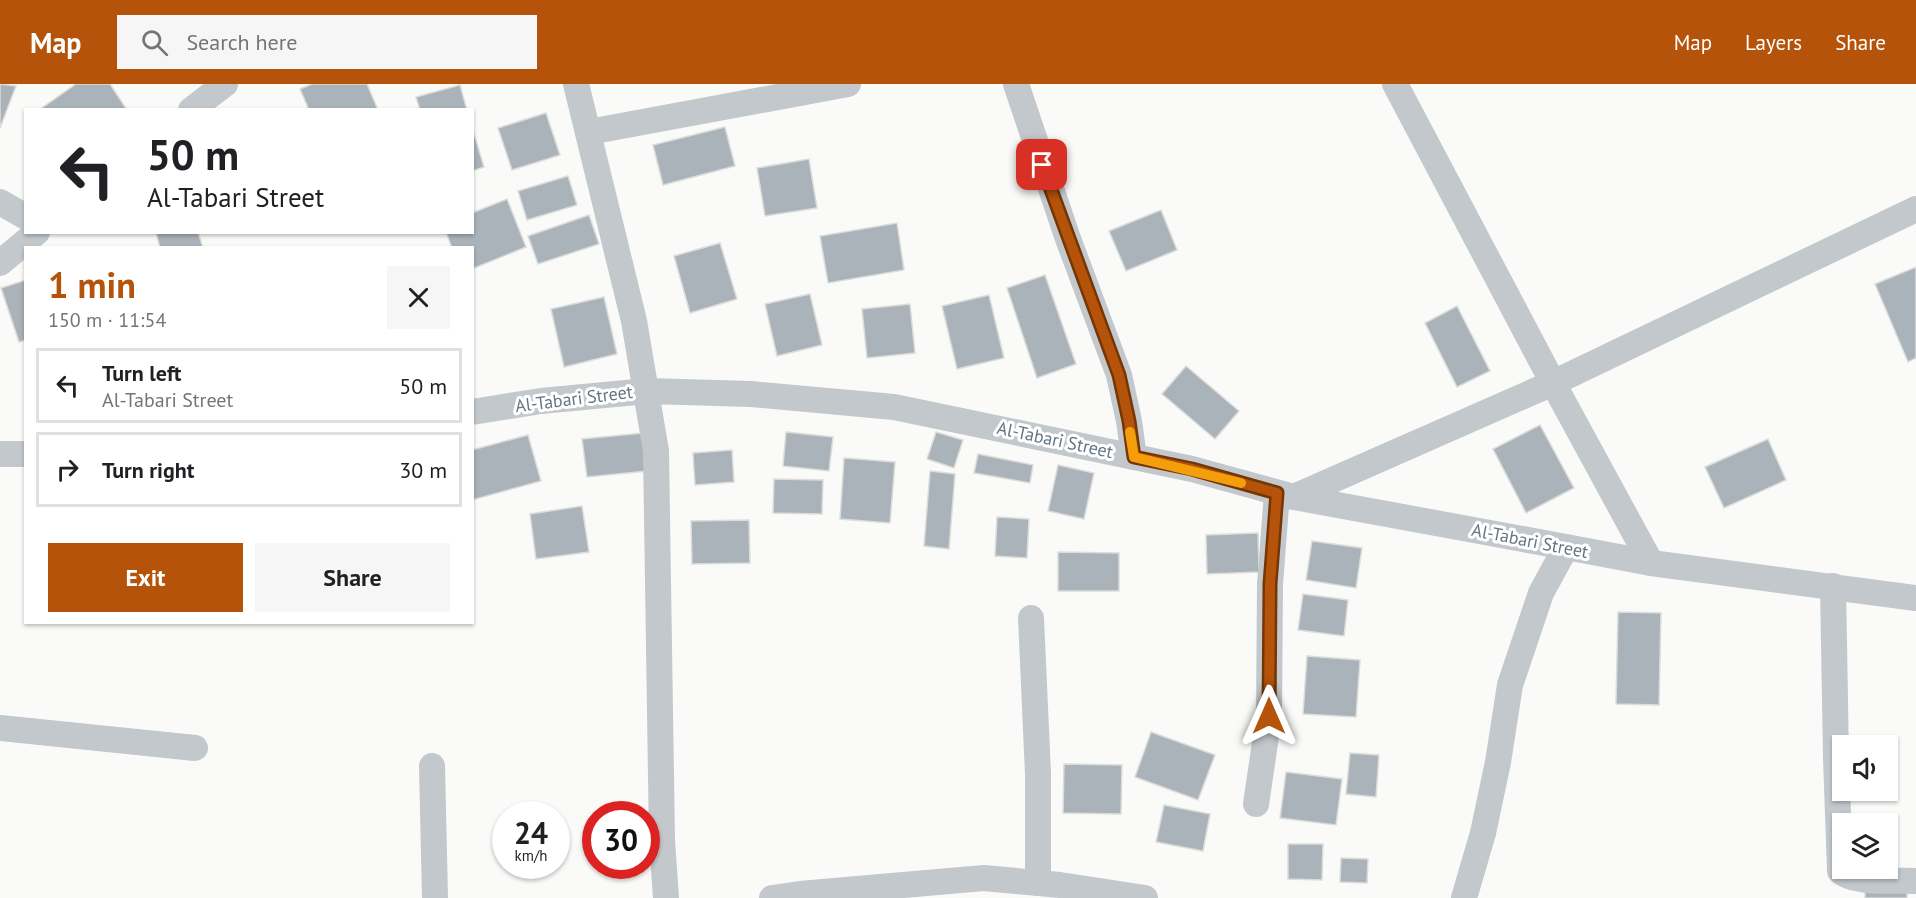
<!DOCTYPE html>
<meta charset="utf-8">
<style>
body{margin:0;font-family:"PT Sans",sans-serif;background:#f6f6f6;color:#202124;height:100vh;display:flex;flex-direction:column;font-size:22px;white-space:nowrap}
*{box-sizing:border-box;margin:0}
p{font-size:20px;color:#757577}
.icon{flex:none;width:33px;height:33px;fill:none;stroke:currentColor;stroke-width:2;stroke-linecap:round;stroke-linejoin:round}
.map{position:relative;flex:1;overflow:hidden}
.drawer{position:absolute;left:24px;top:162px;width:450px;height:378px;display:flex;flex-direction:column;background:#fff;border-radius:0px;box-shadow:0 2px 4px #0004}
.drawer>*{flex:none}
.guide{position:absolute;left:24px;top:24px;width:450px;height:126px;border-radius:0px;box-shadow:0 2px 4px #0004;background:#fff;color:#202124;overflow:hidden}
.controls{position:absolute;left:1832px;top:651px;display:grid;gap:12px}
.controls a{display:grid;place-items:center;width:66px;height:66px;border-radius:0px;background:#fff;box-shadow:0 2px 4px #0004;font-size:30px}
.speed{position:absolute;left:492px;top:717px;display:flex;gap:12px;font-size:30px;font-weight:700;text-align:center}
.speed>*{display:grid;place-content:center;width:78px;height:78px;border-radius:50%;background:#fff;box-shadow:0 2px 4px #0004;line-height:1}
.speed small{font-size:15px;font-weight:400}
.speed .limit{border:9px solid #d22;background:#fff;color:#111}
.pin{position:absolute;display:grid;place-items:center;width:51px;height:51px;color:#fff;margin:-26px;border-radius:12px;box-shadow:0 3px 9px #0006}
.me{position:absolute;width:66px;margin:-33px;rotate:0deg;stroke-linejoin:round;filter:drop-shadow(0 0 4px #0008)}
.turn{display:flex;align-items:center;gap:21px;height:126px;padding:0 24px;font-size:27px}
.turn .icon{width:78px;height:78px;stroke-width:2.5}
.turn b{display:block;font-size:42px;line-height:51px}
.round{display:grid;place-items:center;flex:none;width:63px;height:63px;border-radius:0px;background:#f6f6f6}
.head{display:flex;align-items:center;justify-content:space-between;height:102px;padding:0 24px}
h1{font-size:36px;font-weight:800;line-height:45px;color:#b45309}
.cta{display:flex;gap:12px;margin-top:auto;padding:12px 24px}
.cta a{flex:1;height:69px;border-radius:0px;background:#b45309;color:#fff;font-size:24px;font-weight:800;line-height:69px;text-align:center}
.cta a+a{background:#f6f6f6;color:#202124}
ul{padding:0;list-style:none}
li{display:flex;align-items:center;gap:18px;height:75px;margin:0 12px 9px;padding:0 12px;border:3px solid #e0e0e0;border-radius:0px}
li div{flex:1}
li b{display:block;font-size:22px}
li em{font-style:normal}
header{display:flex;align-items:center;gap:36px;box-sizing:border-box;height:84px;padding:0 30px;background:#b45309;color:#fff}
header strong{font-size:28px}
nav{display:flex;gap:33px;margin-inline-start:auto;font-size:21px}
.search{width:420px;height:54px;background:#f6f6f6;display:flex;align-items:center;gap:15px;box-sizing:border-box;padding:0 21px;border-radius:0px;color:#757577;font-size:22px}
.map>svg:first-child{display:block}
.building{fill:#aab3b9;stroke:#dcdcda;stroke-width:1.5}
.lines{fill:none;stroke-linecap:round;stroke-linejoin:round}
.street{stroke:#c3c8cc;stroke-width:26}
.route-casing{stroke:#753606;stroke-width:15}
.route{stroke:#b45309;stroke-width:10}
.slow{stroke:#f59e0b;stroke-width:10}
.labels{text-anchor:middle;stroke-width:6;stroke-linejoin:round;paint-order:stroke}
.street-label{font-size:18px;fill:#657683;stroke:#fff}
</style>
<header>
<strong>Map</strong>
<div class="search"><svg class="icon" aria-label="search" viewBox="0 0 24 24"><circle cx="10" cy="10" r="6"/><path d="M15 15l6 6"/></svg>Search here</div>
<nav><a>Map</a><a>Layers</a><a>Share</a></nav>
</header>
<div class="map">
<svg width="1916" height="814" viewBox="0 0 1916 814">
<rect width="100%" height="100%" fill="#fafaf8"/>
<g class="building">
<path d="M0 0 16 2 0 44Z"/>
<path d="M76 0H110L127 26H39Z"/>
<path d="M312 0H367L378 26H309L300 5Z"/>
<path d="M460 1 467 26H420L416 13Z"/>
<path d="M546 29 560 71 512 86 498 44Z"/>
<path d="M472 43 484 83 472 87Z"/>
<path d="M725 43 735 82 663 101 653 61Z"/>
<path d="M809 75 817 124 765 132 757 84Z"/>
<path d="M568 92 577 121 527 136 518 107Z"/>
<path d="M507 115 526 163 472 185V164H452L446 148H472V129Z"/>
<path d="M1161 126 1177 166 1126 187 1109 147Z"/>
<path d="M589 131 599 160 538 180 528 152Z"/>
<path d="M897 139 904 186 828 199 820 152Z"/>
<path d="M156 148H198L203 164H160Z"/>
<path d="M720 159 737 215 690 229 674 172Z"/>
<path d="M1916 183V274L1908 278 1875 200Z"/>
<path d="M1045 191 1076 280 1037 294 1007 204Z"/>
<path d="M26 196V256L19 258 1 204Z"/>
<path d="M810 210 822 261 777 272 765 220Z"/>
<path d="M989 211 1004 274 957 285 942 222Z"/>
<path d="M604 213 617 270 564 283 551 225Z"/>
<path d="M910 220 915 269 867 274 862 225Z"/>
<path d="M1457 222 1490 287 1457 303 1425 239Z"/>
<path d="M1186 282 1239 327 1215 355 1162 310Z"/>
<path d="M1540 341 1574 404 1526 429 1493 365Z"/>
<path d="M786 348 833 353 829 387 783 382Z"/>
<path d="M936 348 963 356 954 384 927 375Z"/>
<path d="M643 349 647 387 587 393 582 355Z"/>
<path d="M528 351 541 397 472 416V366Z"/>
<path d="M1768 355 1786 396 1724 424 1705 383Z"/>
<path d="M732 366 734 398 695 401 693 369Z"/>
<path d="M978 370 1033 381 1030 399 974 389Z"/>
<path d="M844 374 895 378 890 439 840 435Z"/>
<path d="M1058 381 1094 389 1084 435 1048 427Z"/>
<path d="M930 387 955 390 949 465 924 462Z"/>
<path d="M774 395 823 396 822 430 773 429Z"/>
<path d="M582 422 589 468 536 475 530 430Z"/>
<path d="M997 433 1029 435 1027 474 995 472Z"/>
<path d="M749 436 750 479 692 480 691 437Z"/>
<path d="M1258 449 1259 488 1207 490 1206 451Z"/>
<path d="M1312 457 1362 464 1356 504 1306 496Z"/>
<path d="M1058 468 1119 469V507H1058Z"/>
<path d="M1303 510 1348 516 1344 552 1298 546Z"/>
<path d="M1618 528 1661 529 1659 621 1616 620Z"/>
<path d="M1307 572 1360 576 1356 633 1303 630Z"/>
<path d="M1151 648 1215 671 1198 716 1135 693Z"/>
<path d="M1350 669 1379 671 1376 713 1346 710Z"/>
<path d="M1064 680 1122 681 1121 730 1063 729Z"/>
<path d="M1286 688 1342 695 1336 741 1280 734Z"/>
<path d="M1164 721 1210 730 1203 767 1156 758Z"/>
<path d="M1288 760H1323L1322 796 1288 795Z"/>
<path d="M1341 774 1368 775 1367 799 1340 798Z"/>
<rect x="1865" y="807" width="42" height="7"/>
</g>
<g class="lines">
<g class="street">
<path d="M576 0 634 237 656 367 662 757 666 814"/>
<path d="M1016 0 1067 152 1119 291 1129 337 1134 373"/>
<path d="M1395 0 1553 299 1651 479"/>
<path d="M191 26 225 0"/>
<path d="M589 48 848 0"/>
<path d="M0 118 26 133"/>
<path d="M0 179 37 148"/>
<path d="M472 328 541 317 647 307 751 310 894 323 1192 385 1294 413 1566 463 1651 479 1916 514"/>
<path d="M0 370H26"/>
<path d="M1294 413 1553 299 1916 125"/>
<path d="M1833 502 1836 674 1840 787C1852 800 1898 796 1916 797"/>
<path d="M1031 534 1038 690V799"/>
<path d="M0 644 195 664"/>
<path d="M432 682 435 814"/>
<path d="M1256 720 1269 632 1270 500 1277 409"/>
<path d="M772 814 800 810 984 794 1060 801 1145 814"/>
<path d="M1464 814 1483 749 1498 678 1510 601 1541 509 1566 463"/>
</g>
</g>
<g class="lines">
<defs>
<path id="route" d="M1042 81 1119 291 1129 337 1134 373 1192 385 1277 409 1270 500 1269 632"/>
</defs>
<use href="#route" class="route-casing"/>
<use href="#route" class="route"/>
<path class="slow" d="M1130 348 1134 373 1241 399"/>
</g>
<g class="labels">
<g class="street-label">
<text transform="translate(574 315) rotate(-7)" y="6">Al-Tabari Street</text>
<text transform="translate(1055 356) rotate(12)" y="6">Al-Tabari Street</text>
<text transform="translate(1530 457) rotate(11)" y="6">Al-Tabari Street</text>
</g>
</g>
</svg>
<div class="controls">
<a><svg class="icon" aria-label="sound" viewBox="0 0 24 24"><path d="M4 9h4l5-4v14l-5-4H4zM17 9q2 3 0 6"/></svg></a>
<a><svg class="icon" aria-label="layers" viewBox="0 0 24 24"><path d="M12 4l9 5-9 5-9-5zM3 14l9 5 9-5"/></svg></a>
</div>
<div class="speed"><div>24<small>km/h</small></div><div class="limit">30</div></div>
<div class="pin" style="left:1042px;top:81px;background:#d93025"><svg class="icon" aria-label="arrive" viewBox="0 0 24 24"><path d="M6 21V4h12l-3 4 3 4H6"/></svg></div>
<svg class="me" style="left:1269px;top:632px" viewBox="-20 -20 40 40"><path d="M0-17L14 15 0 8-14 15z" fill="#b45309" stroke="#fff" stroke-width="4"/></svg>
<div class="guide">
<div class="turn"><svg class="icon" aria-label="left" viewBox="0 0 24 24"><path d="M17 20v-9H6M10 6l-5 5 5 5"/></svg><div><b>50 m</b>Al-Tabari Street</div></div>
</div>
<section class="drawer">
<div class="head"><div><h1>1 min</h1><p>150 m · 11:54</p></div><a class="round"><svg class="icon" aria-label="close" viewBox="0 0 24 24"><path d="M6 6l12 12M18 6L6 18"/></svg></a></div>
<ul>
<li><svg class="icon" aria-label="left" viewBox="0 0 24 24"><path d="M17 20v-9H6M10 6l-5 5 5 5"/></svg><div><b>Turn left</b><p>Al-Tabari Street</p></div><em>50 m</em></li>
<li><svg class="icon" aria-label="right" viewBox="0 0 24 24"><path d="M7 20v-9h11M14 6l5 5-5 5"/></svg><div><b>Turn right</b></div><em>30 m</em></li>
</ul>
<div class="cta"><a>Exit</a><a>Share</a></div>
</section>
</div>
